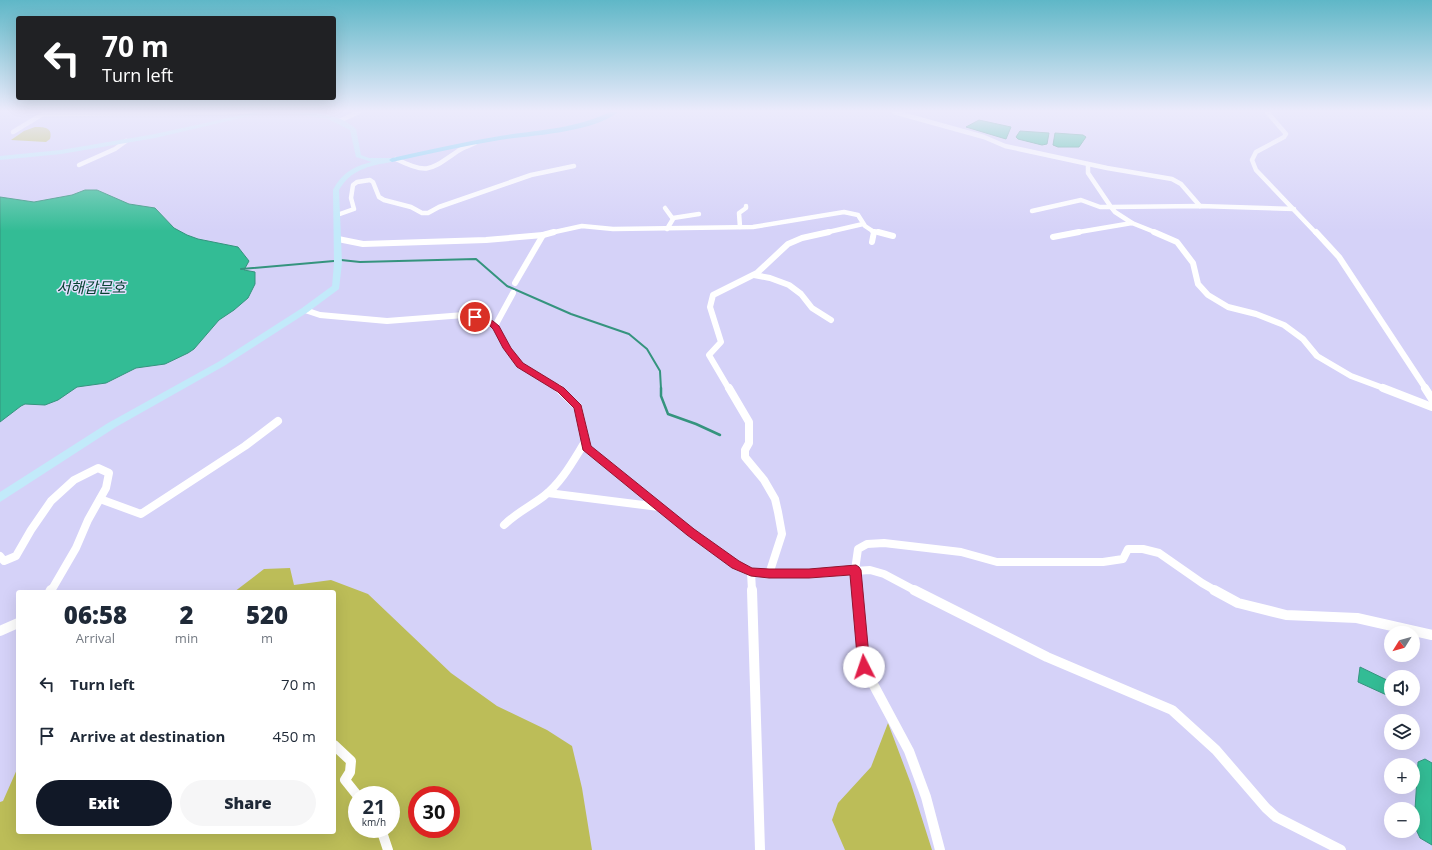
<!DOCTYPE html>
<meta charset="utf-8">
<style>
body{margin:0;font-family:"Open Sans","Noto Sans KR",sans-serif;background:#f6f6f7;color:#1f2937;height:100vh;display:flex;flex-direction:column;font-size:15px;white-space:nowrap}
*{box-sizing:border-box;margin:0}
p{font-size:13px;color:#747a83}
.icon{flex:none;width:22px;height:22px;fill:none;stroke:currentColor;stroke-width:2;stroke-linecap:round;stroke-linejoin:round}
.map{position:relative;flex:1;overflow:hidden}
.details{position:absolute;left:16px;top:590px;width:320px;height:244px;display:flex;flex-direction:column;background:#fff;border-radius:4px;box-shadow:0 4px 16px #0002}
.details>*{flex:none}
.top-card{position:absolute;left:16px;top:16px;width:320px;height:84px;border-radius:4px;box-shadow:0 4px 16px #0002;background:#202124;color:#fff;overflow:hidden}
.needle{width:26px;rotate:233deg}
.fabs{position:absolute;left:1384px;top:626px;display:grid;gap:8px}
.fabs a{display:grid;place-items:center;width:36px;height:36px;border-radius:50%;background:#fff;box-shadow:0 4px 16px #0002;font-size:20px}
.speed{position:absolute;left:348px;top:786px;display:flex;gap:8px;font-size:20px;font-weight:700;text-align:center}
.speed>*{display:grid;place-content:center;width:52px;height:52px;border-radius:50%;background:#fff;box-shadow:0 4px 16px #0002;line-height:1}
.speed small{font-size:10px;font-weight:400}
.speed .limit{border:6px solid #d22;background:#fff;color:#111}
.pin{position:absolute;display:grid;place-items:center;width:34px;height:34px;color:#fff;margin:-17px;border:2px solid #fff;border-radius:50%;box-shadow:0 1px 4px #0007}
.me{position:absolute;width:44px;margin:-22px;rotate:356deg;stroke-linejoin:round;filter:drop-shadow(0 0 3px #0008)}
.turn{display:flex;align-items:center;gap:14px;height:84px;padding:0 20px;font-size:18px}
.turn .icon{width:52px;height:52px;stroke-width:2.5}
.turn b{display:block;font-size:28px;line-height:34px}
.eta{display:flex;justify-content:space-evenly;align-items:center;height:68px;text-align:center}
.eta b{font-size:24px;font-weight:800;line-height:28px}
.cta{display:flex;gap:8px;margin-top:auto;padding:8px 20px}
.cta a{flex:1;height:46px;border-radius:24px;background:#111827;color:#fff;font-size:16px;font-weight:800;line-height:46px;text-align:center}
.cta a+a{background:#f6f6f7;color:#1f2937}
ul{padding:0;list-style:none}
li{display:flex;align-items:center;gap:12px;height:52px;padding:0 20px}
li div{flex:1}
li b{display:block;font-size:15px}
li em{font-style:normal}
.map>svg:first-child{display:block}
.green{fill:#bcbd58;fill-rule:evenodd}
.water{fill:#33bc95;stroke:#35947e}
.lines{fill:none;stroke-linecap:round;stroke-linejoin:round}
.stream-far1{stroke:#35947e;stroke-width:2}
.stream{stroke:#35947e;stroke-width:2.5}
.street-far3{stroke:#fff;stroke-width:4.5}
.street-far2{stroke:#fff;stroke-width:6}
.street-far1{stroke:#fff;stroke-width:8}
.street{stroke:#fff;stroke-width:10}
.secondary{fill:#c2eafa;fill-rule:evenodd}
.primary{fill:#86d6f5;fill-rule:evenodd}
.route{fill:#e11d48;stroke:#92132f}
.labels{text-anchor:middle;stroke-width:3;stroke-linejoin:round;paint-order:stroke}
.water-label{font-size:15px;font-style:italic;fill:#074232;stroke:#e3e0ff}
</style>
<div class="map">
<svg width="1432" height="850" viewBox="0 0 1432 850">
<rect width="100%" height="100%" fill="#d5d2f8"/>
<g class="green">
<path d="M35 127C44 127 53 127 50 139L46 142 11 140 24 131Z"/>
<path d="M290 568 294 585 331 580 368 594 451 673 497 706 547 730 572 746 582 788 592 850H0V802L3 801 18 767V832H334V592H234L264 569ZM357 795H391V829H357ZM417 795H451V829H417Z"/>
<path d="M888 723 911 784 932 850H845L832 820 838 803 871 767Z"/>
</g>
<g class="water">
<path d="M979 120 1011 127 1006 139 966 127Z"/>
<path d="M1020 131 1049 133 1047 144 1042 145 1018 139 1016 137Z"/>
<path d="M1055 133 1083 135 1086 137 1079 147H1058L1053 145Z"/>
<path d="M85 190H97L129 204 155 208 174 228 187 235 198 239 238 247 249 261 244 270 255 272V284L248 298 234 310 219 320 194 349 188 353 165 364 136 368 106 383 77 387 58 400 45 405 25 404 21 406 0 422V197L34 202 72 195Z"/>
<path d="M1360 667 1391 682V697L1358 682Z"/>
<path d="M1425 759 1432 763V845L1420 838 1414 825 1418 762Z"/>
</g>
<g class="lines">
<g class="stream-far1">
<path d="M341 260 360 262 476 259 507 286 571 314 629 334 647 349 660 371 661 389"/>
<path d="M241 269 334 261"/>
</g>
<path class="stream" d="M661 388V396L668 414 696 424 720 435"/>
<g class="street-far3">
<path d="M181 112 180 113 254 112"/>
<path d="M894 112 984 137 1005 146 1107 168 1172 179 1181 184 1200 206"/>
<path d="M1267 112 1286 134 1284 137 1256 152 1252 160 1256 170 1316 233"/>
<path d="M44 114 180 113"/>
<path d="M339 121 359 112"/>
<path d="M13 132 46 112"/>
<path d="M396 159C428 175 430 170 458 151 463 147 469 146 475 143"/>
<path d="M1088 164V173L1111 207 1200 206 1294 209"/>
<path d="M79 165 115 149 126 141"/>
<path d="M665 208 673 219 667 229"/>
<path d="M1032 211 1081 200 1100 207H1111L1115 212 1132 223"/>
<path d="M337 215 354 209 351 198 353 185 357 182 370 180 373 182 379 197 384 200 411 207 422 213H428L439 207 531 175 574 166"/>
<path d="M673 218 699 214"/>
<path d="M740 227 739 213 746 208V206"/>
<path d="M872 231 882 233"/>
<path d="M550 233 582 226 613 229 753 227 844 212 858 215 865 226 874 232V233"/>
<path d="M824 233 863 224"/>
<path d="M1073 233 1132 223 1157 233"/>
</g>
<g class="street-far2">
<path d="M878 232 893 236"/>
<path d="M1154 232 1177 242 1193 263 1198 284 1208 295 1228 307 1256 314 1284 325 1303 339 1317 356 1351 376 1386 389"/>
<path d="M1316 232 1339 257 1426 389"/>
<path d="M1053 237 1079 232"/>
<path d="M338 239 363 244 486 240 543 235"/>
<path d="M872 242 874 232"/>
<path d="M754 275 770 278 789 285 801 294 812 308 831 320"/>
<path d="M515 283 543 235 554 232"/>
<path d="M305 310 320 315 387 321 464 315 490 323 496 328 507 348 520 365 560 389"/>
<path d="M495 326 513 293"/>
<path d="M729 389 709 355 721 342 710 307 713 295 757 273 788 244 802 238 829 232"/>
</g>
<g class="street-far1">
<path d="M558 388 578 407 587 448 690 532 735 565 751 572 769 574H809L870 570 884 574 916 591"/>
<path d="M729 388 749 422V443L745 450V457L764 480 775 499 778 512 782 534 769 574"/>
<path d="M1383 388 1432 407"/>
<path d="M1425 388 1432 399"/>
<path d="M548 493 659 507"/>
<path d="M100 499 141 514 245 446 278 421"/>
<path d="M504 525C516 513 531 506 544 496 562 482 573 461 585 442"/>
<path d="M0 556 4 561 16 556 31 530 51 501 74 480 98 468 109 473 106 488 88 520 76 548 51 591"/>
<path d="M751 572 752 591"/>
<path d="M857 591 855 570 858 549 867 544 884 543 961 552 997 562H1103L1123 559 1128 549H1143L1159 553 1202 583 1216 591"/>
</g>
<g class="street">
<path d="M752 590 760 850"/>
<path d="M857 590 864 667 909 751 926 797 940 850"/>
<path d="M914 590 1047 657 1172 710 1216 750 1266 808 1276 817 1341 850"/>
<path d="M1214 590 1238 603 1286 615 1357 618 1432 635"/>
<path d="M50 592 51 590"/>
<path d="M0 631 18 623"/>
<path d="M334 745 351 761 350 772 345 780 357 795"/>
<path d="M381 829 388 850"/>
</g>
<g class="secondary">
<path d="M255 112H267L155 138 61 154 0 160V156L61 150 155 134Z"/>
<path d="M285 112C309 112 338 112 356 129L361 155 369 158H392L395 160C391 163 385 163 380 164 362 168 349 173 339 190L342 263 339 289 308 312 224 366 116 427 0 502V492L108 423 218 362 302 308 332 286 334 263 333 190C342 173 354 166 372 162L356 157 350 130 328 119Z"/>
</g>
<path class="primary" d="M610 112H618C592 133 532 135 500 140 464 146 428 154 392 162L389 160 392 158C428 150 464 142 500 136 537 130 575 129 610 112Z"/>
</g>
<linearGradient id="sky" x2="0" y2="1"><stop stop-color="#5fb7c7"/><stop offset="0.48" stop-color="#ecebfc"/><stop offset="1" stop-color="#ecebfc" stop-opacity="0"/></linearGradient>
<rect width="1432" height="231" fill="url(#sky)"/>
<path class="route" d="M472 315H478L493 321 499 326 511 348 523 363 564 388 581 405 591 446 694 529 739 561 752 568 769 569H809L856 565 859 567 861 570 870 667 868 671 864 673 860 671 858 667 850 575 809 578H769L751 576 732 568 687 535 583 450 574 408 558 392 517 367 503 348 493 329 488 324 472 319Z"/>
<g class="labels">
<g class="water-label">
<text x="91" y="293">서해갑문호</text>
</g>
</g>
</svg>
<div class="fabs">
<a><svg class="needle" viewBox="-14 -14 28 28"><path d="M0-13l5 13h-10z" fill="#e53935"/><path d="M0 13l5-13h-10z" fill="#747a83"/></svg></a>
<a><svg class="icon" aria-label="sound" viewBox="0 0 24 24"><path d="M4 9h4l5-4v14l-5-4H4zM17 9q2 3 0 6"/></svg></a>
<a><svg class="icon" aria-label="layers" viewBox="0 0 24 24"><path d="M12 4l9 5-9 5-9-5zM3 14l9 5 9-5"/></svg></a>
<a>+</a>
<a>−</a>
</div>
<div class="speed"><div>21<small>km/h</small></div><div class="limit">30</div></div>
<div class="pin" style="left:475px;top:317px;background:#d93025"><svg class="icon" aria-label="arrive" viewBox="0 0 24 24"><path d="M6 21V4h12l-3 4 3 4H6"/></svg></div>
<svg class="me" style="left:864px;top:667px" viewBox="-20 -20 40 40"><circle r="19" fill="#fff"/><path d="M0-13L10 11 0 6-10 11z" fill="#e11d48"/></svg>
<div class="top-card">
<div class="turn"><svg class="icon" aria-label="left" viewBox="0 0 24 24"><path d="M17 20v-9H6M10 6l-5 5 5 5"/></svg><div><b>70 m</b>Turn left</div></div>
</div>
<section class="details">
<div class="eta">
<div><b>06:58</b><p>Arrival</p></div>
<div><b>2</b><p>min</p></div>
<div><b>520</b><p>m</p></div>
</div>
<ul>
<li><svg class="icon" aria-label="left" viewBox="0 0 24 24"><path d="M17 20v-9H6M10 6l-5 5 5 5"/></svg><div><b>Turn left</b></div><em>70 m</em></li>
<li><svg class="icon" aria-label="arrive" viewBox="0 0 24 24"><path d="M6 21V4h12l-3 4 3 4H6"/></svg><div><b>Arrive at destination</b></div><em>450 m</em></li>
</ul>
<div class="cta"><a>Exit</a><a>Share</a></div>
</section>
</div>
